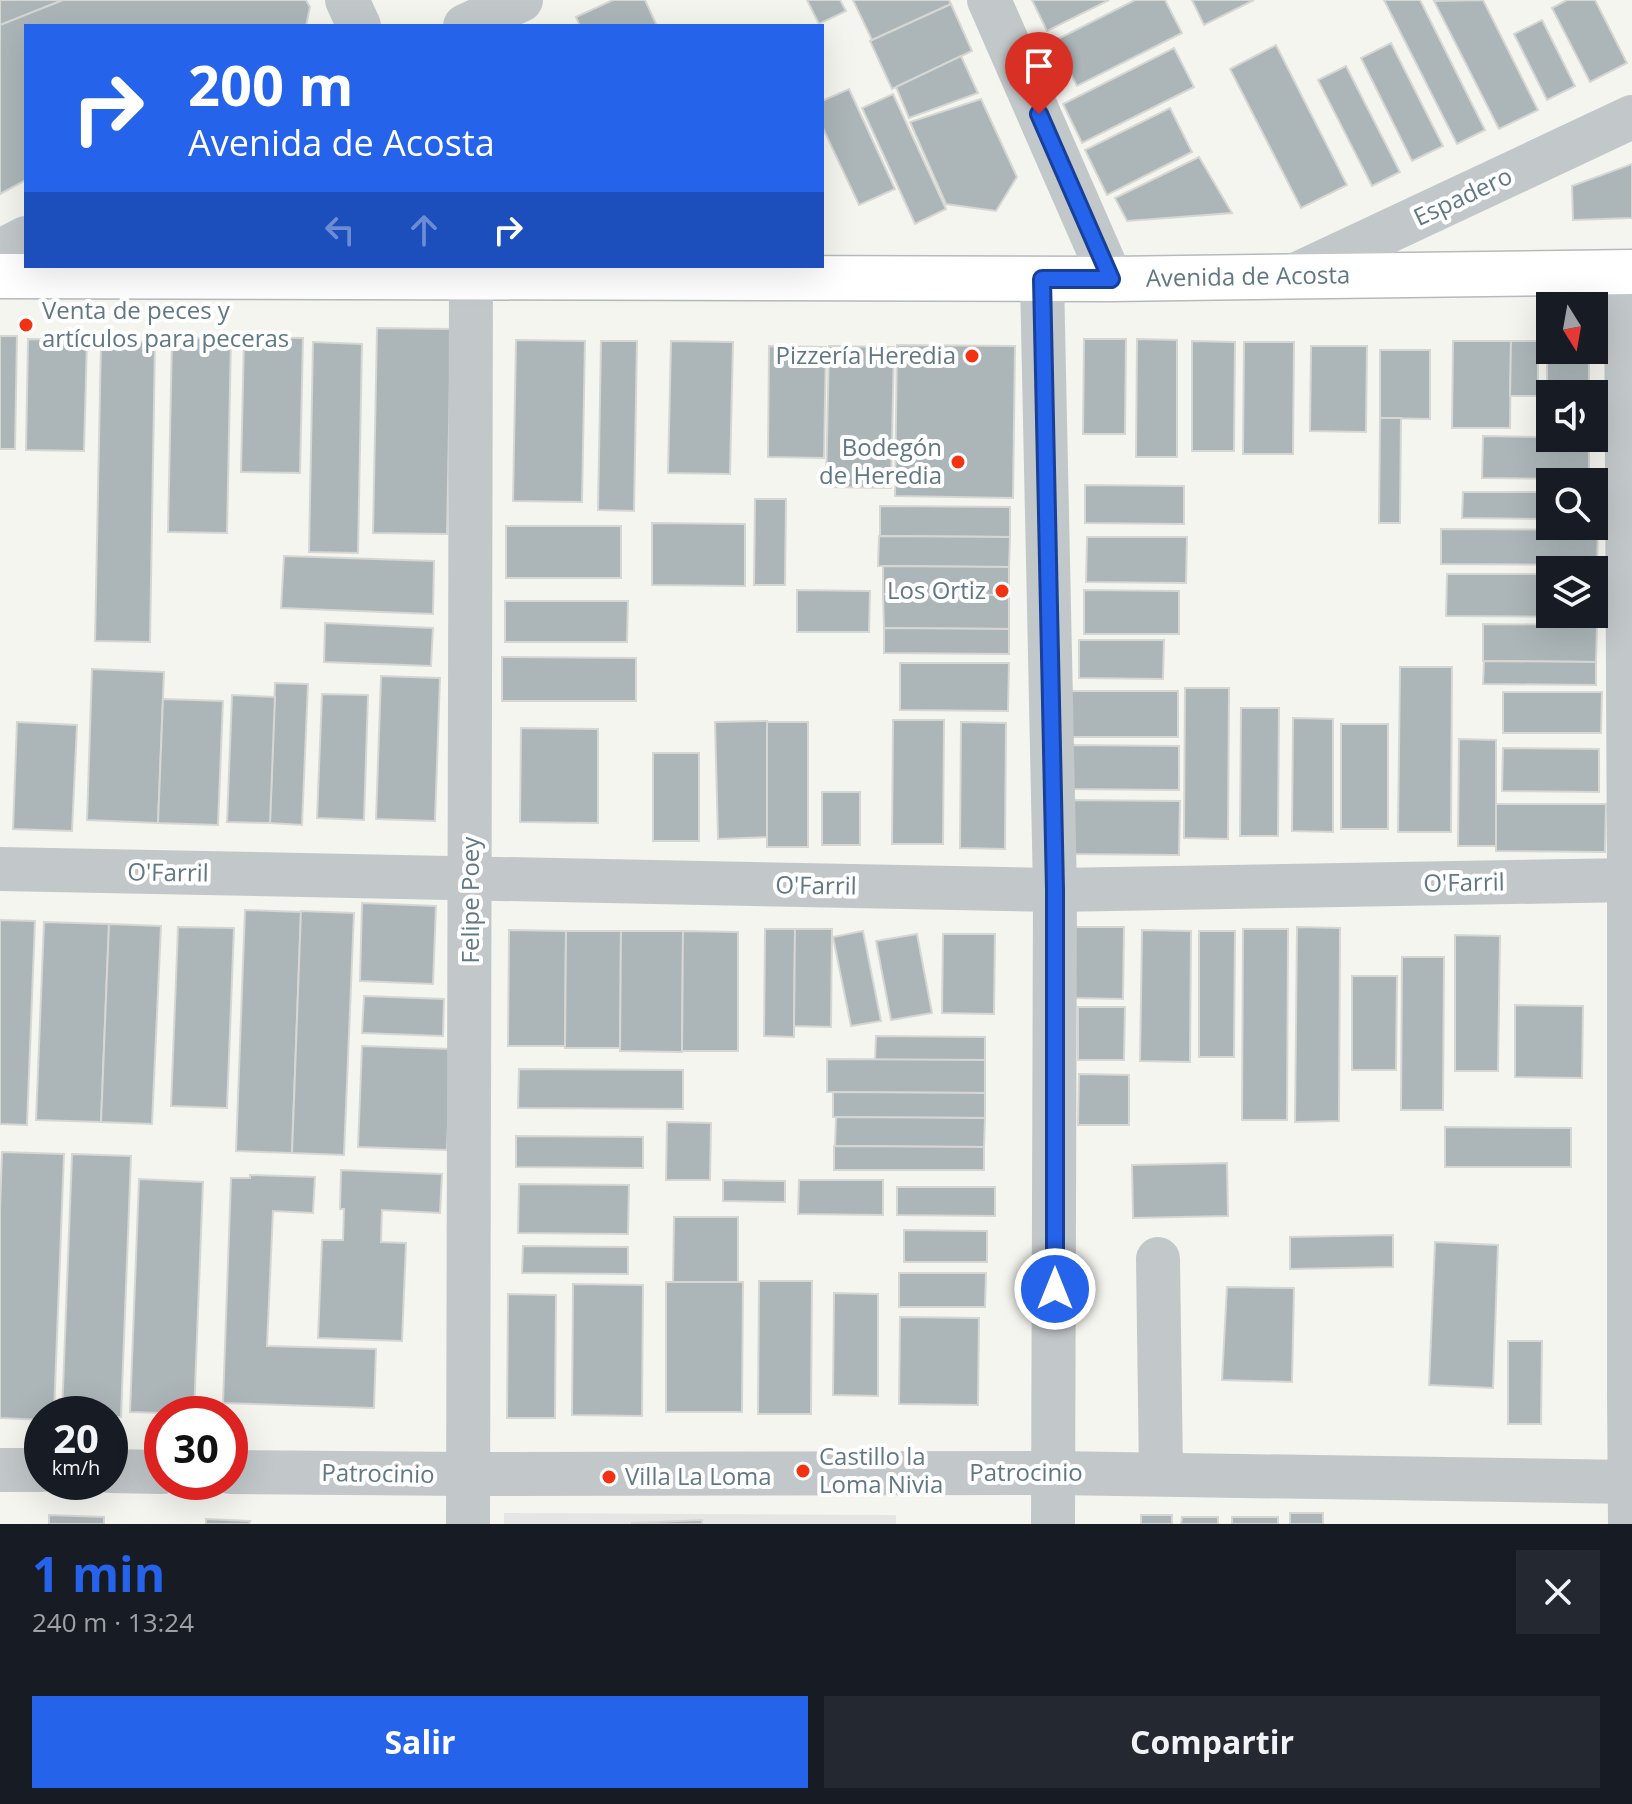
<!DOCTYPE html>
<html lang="es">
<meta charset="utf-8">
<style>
body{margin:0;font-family:"Open Sans",sans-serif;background:#242831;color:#f1f3f6;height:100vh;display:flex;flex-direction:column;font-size:30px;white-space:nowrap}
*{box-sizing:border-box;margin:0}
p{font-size:26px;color:#9ea1a6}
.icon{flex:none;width:44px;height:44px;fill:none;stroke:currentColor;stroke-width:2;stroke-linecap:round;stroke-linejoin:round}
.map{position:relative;height:1524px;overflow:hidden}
.side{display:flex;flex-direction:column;background:#171b24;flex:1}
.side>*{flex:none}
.hud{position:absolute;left:24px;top:24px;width:800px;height:244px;border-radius:0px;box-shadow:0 8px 32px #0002;background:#2563eb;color:#fff;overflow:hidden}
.needle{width:52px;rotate:169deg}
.controls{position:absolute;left:1536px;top:292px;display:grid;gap:16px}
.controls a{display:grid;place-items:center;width:72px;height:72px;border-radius:0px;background:#171b24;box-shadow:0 8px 32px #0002;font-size:40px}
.speed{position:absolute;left:24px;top:1396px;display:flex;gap:16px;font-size:40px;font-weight:700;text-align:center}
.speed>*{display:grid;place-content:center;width:104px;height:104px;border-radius:50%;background:#171b24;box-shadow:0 8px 32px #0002;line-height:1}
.speed small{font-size:20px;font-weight:400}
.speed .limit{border:12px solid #d22;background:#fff;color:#111}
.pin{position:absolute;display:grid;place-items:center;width:68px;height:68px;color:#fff;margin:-82px -34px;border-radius:50% 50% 50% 0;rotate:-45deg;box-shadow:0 0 8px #0007}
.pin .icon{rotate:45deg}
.me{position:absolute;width:88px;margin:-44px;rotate:0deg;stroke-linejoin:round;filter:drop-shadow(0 0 6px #0008)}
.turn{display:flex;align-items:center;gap:28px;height:168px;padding:0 32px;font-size:36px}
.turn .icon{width:104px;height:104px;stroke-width:2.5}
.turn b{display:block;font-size:56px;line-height:68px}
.lanes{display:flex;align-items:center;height:76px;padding:0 32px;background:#0003;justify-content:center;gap:40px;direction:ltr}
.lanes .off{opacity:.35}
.round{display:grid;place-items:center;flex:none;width:84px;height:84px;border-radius:0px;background:#242831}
.head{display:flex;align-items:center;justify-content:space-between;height:136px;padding:0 32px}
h1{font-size:48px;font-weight:700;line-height:60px;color:#2563eb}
.cta{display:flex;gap:16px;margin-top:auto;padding:16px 32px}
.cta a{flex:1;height:92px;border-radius:0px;background:#2563eb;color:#fff;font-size:32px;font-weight:700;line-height:92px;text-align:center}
.cta a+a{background:#242831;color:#f1f3f6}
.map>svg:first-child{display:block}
.built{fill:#e5e6e4}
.building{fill:#acb6b9;stroke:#d6d6d3;stroke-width:2}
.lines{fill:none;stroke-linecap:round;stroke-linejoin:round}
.major-casing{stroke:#b5babd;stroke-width:47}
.minor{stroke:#c2c7c9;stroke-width:44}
.major{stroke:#fff;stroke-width:44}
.route-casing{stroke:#184099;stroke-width:20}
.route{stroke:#2563eb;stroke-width:14}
.poi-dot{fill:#f33213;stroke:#fff;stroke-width:3}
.labels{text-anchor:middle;stroke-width:8;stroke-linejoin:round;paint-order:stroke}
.street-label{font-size:24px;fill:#617884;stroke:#fff}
.poi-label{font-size:24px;fill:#617884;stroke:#fff;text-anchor:start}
</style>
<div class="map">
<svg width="1632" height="1524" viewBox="0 0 1632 1524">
<rect width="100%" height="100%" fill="#f5f5f0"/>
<path class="built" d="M504 1513 896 1515V1524H504Z"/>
<g class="building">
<path d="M0 0H63L0 25Z"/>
<path d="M63 0H306L310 7 306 26H26V180L0 194V25Z"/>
<path d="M613 0H645L657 26H580L576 17Z"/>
<path d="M807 0H840L846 11 819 24Z"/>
<path d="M853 0H949L951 4 872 40Z"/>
<path d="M1032 0H1109L1047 31Z"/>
<path d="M1135 0H1165L1182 33 1077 86 1054 41Z"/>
<path d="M1192 0H1254L1204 25Z"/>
<path d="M1384 0H1420L1485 130 1457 144Z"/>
<path d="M1483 0 1538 110 1499 129 1434 1Z"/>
<path d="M1567 0H1595L1627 63 1590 82 1552 8Z"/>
<path d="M951 4 972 51 892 89 870 41Z"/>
<path d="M1542 20 1575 86 1547 100 1514 34Z"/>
<path d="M1391 43 1443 146 1412 161 1361 58Z"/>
<path d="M1276 45 1347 185 1301 208 1230 69Z"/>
<path d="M1174 48 1194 87 1082 143 1063 104Z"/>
<path d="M961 56 978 93 909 118 896 87Z"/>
<path d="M1346 66 1400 172 1372 186 1318 80Z"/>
<path d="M849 89 895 189 859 205 822 126V101Z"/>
<path d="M893 94 946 209 915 224 862 108Z"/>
<path d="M981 99 1017 177 996 211 946 204 910 122Z"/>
<path d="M1170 108 1192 152 1107 195 1085 150Z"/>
<path d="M1199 157 1232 213 1127 221 1115 198Z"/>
<path d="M1632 164V218L1573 220 1572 186Z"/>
<path d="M377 328 451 329 447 534 373 533Z"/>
<path d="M0 336H17L15 449H0Z"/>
<path d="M172 337 231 339 227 533 168 532Z"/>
<path d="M244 337 303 338 300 473 241 472Z"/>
<path d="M28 339 87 340 84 451 26 450Z"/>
<path d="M1084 339H1126L1125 434H1083Z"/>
<path d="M1137 339 1177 340V457H1136Z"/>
<path d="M516 340 585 341 582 502 513 501Z"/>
<path d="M101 341 155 342 150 642 95 641Z"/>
<path d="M601 341H637L634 511 598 510Z"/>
<path d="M671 341 733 342 730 474 668 473Z"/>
<path d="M1192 341 1235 342 1234 451H1192Z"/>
<path d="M1453 341H1511L1510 428H1452Z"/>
<path d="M1511 341H1538V396H1510Z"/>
<path d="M1547 341H1550V350H1589V394H1550V421H1547Z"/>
<path d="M313 342 362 344 358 553 309 552Z"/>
<path d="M1244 342H1294L1293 454H1243Z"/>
<path d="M897 345 1015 346 1013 498 895 496Z"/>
<path d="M769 346 826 347 824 458 768 457Z"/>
<path d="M829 346 894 347 891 488 826 487Z"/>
<path d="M1311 346H1367L1366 432 1310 431Z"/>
<path d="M1380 350H1430V419L1380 418Z"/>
<path d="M1380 418H1401L1400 523H1379Z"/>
<path d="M1483 436 1589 438V479L1482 478Z"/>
<path d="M1085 485 1184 486V524L1085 523Z"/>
<path d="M1463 492H1550V519L1462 518Z"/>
<path d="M755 499H786L785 585H754Z"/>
<path d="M880 506 1010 507V537L880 536Z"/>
<path d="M652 523 745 524V586L652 585Z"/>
<rect x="506" y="526" width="115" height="52"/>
<path d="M1441 529 1598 530 1597 565 1441 564Z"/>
<path d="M879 536 1010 537 1009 567 878 566Z"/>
<path d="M1087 537H1187L1186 583 1086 582Z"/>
<path d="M284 556 434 561 433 614 281 608Z"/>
<path d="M883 566 1009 567V595L883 594Z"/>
<path d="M1447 574H1550V614H1594V574H1599L1598 617 1446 616Z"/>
<path d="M797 590 870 591 869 632H797Z"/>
<path d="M1084 590 1179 591V634H1084Z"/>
<path d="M883 594 1009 595V629L884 628Z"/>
<path d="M505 601H628L627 642H505Z"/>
<path d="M325 623 433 628 431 666 324 662Z"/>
<path d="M1483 624 1597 625 1596 662 1483 661Z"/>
<path d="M884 628 1009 629V654L884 653Z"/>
<path d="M1079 640H1164L1163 679 1079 678Z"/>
<path d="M502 657 636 658V701H502Z"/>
<path d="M1484 661 1596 662V685L1483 684Z"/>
<path d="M900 663H1009L1008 711 900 710Z"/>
<path d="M1400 667H1452L1451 832H1398Z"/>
<path d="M92 669 164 672 158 823 87 820Z"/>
<path d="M381 676 440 678 435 821 376 819Z"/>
<path d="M275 683 308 684 302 825 270 823Z"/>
<path d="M1185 688H1229L1228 839 1184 838Z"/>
<path d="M1069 691H1178V737H1068Z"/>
<path d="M1503 692H1602L1601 733H1503Z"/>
<path d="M322 694 368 695 364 820 317 818Z"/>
<path d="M232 695 275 697 270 823 227 822Z"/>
<path d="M163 699 223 701 218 825 158 823Z"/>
<path d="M1241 708H1279L1278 836H1240Z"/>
<path d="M1293 718 1333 719V832L1292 831Z"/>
<path d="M893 720H944L943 844H892Z"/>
<path d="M767 721 770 837 718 839 715 722Z"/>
<path d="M17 722 77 725 72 831 13 829Z"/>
<rect x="767" y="722" width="41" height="125"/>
<path d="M961 722 1006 723 1005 849 960 848Z"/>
<rect x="1341" y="724" width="47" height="105"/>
<path d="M521 728 598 729V823L520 822Z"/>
<path d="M1459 739 1496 740V846H1458Z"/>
<path d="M1067 745 1179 746V790L1066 789Z"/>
<path d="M1503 748 1599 749V792L1502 791Z"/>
<rect x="653" y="753" width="46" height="88"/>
<rect x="822" y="792" width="38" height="53"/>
<path d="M1066 800 1180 801 1179 855 1066 854Z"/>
<path d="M1496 804H1606L1605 852 1496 851Z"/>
<path d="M362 903 436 906 433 984 360 981Z"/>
<path d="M245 910 301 912 292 1153 236 1151Z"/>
<path d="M301 911 354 913 344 1155 292 1153Z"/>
<path d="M0 920 35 921 27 1125 0 1124Z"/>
<path d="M44 922 109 924 101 1122 36 1120Z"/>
<path d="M109 924 161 926 152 1124 101 1122Z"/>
<path d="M178 927 234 928 227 1108 171 1106Z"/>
<path d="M1074 927H1124L1123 999 1074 998Z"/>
<path d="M1297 927 1340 928 1339 1121 1295 1122Z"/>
<path d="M765 929H795L794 1037 764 1036Z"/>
<path d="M795 929H832L831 1027 794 1026Z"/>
<path d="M1243 929H1288L1287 1120H1242Z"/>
<path d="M509 930 566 931 565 1046H508Z"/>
<path d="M1142 930 1191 931 1190 1062 1140 1061Z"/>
<path d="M566 931H621L620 1048H565Z"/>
<path d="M621 931H683L682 1052 620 1051Z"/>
<path d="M683 931 738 932V1051H682Z"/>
<path d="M863 931 881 1021 851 1026 833 937Z"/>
<path d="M1199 931H1235L1234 1057H1199Z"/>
<path d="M917 934 932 1013 891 1020 876 941Z"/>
<path d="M943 934H995L994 1014 942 1013Z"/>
<path d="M1455 935 1500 936 1498 1071H1455Z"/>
<path d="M1402 957H1444L1443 1110H1401Z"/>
<path d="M1352 976H1397L1396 1070H1352Z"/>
<path d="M364 996 444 999 443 1036 362 1033Z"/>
<path d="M1515 1005 1583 1006 1582 1078 1515 1077Z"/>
<path d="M1078 1007H1125L1124 1060H1078Z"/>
<path d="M876 1036 985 1037V1060H875Z"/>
<path d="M362 1046 451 1049 447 1150 358 1147Z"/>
<path d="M827 1059 985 1060V1093L827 1092Z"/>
<path d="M519 1069 683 1070V1109L518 1108Z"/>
<path d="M1079 1074 1129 1075V1125H1078Z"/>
<path d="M833 1092 985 1093V1118L833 1117Z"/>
<path d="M836 1117 985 1118 984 1147 835 1146Z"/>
<path d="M667 1122 711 1123 710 1180H666Z"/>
<path d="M1445 1127 1571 1128V1167H1445Z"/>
<path d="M516 1136 643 1137V1168L516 1167Z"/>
<path d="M834 1146 984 1147V1170H834Z"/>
<path d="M2 1152 64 1154 54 1414H42V1420L0 1418V1210Z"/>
<path d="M72 1154 131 1156 121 1417H110V1414H62Z"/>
<path d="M1227 1163 1228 1216 1133 1218 1132 1165Z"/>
<path d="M341 1170 442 1174 440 1213 382 1210 381 1242 406 1243 402 1341 318 1338 322 1240H343L344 1209H340Z"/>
<path d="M250 1175 315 1177 313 1213 273 1211 267 1346 376 1349 374 1408 223 1403 231 1178H250Z"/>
<path d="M139 1179 203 1182 194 1414 130 1412Z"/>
<path d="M723 1180 785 1181V1202L723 1201Z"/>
<path d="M799 1180H883V1215L798 1214Z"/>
<path d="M519 1184 629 1185 628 1234 518 1233Z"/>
<path d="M897 1187H995V1216L897 1215Z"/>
<path d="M674 1217H738V1283L673 1282Z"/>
<path d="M904 1230 987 1231V1262H904Z"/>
<path d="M1393 1235V1267L1290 1269V1237Z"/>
<path d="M1435 1242 1498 1245 1493 1388 1429 1385Z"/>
<path d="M523 1246 628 1247V1274L522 1273Z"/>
<path d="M899 1273H986L985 1307H899Z"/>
<path d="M759 1281H812L811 1414H758Z"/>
<path d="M666 1282H743L742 1412H666Z"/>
<path d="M573 1284 643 1285 642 1416 572 1415Z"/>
<path d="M1227 1287 1294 1288 1292 1382 1222 1380Z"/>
<path d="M834 1293 878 1294V1396L833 1395Z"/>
<path d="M508 1294 556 1295 555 1418H507Z"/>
<path d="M900 1317 979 1318 978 1405 899 1404Z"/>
<path d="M1508 1341H1542L1541 1424H1508Z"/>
<rect x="1290" y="1513" width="33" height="11"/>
<path d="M49 1515 104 1517V1524H49Z"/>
<rect x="1141" y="1515" width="31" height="9"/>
<path d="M1182 1517H1218V1524H1181Z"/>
<rect x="1232" y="1517" width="46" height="7"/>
<path d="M206 1519 250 1521 249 1524H206Z"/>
<path d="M702 1520V1524H632V1523Z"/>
</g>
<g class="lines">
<defs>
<path id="major" d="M0 276 1111 279 1632 272"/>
</defs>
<use href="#major" class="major-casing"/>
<g class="minor">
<path d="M347 0 359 26"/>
<path d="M989 0 1111 279"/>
<path d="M465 26 521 0"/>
<path d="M0 251 26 238"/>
<path d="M466 266 471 276 468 1524"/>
<path d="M1626 272 1629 880V1393L1630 1524"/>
<path d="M1293 276 1632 117"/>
<path d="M1042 279 1055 890 1053 1524"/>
<path d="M0 869 1055 890 1632 880"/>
<path d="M1158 1259 1161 1474"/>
<path d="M0 1470H42"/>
<path d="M110 1471 162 1472"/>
<path d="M230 1472 469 1474 1055 1473 1630 1482"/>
</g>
<use href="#major" class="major"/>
</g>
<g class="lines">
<defs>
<path id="route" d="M1039 114 1111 279H1042L1055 890V1289"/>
</defs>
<use href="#route" class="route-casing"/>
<use href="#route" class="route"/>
</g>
<g class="poi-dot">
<circle cx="26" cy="325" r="8"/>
<circle cx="972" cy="356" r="8"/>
<circle cx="958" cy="462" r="8"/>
<circle cx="1002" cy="591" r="8"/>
<circle cx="803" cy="1471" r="8"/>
<circle cx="609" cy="1477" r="8"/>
</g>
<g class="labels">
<g class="street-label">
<text transform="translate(1463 197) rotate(-25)" y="8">Espadero</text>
<text transform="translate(1248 277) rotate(-1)" y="8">Avenida de Acosta</text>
<text transform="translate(168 873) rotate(1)" y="8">O'Farril</text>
<text transform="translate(1464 883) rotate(-1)" y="8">O'Farril</text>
<text transform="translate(816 886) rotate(1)" y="8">O'Farril</text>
<text transform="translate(471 900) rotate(-90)" y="8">Felipe Poey</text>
<text x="1026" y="1481">Patrocinio</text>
<text transform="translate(378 1474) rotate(1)" y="8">Patrocinio</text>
</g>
<g class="poi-label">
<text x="42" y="319">Venta de peces y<tspan x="42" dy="28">artículos para peceras</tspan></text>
<text x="956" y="364" text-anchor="end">Pizzería Heredia</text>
<text x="942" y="456" text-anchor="end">Bodegón<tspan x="942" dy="28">de Heredia</tspan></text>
<text x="986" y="599" text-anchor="end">Los Ortiz</text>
<text x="819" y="1465">Castillo la<tspan x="819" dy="28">Loma Nivia</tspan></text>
<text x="625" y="1485">Villa La Loma</text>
</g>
</g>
</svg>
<div class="controls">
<a><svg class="needle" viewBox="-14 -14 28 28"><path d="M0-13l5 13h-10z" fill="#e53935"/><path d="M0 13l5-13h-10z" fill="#9ea1a6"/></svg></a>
<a><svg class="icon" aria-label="sound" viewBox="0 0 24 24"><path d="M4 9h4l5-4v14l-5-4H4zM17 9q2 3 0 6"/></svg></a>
<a><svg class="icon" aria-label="search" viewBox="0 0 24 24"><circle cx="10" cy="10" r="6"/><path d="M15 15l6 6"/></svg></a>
<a><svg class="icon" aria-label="layers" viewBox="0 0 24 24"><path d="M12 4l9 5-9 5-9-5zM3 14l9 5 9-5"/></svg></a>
</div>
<div class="speed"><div>20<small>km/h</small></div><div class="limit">30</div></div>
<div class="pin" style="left:1039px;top:114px;background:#d93025"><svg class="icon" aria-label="arrive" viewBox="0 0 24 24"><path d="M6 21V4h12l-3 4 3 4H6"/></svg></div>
<svg class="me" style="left:1055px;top:1289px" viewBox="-20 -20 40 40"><circle r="17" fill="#2563eb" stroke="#fff" stroke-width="3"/><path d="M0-11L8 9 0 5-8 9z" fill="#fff"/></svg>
<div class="hud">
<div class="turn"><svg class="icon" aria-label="right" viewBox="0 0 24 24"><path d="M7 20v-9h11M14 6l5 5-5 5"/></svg><div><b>200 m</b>Avenida de Acosta</div></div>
<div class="lanes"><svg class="icon off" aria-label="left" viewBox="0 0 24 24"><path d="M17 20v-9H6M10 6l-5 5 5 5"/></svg><svg class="icon off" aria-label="ahead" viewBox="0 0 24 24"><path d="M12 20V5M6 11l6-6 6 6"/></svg><svg class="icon" aria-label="right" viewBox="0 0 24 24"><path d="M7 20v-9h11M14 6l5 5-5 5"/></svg></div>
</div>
</div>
<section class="side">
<div class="head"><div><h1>1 min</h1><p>240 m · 13:24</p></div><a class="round"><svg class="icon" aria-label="close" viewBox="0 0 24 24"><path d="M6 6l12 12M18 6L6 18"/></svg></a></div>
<div class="cta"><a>Salir</a><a>Compartir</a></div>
</section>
